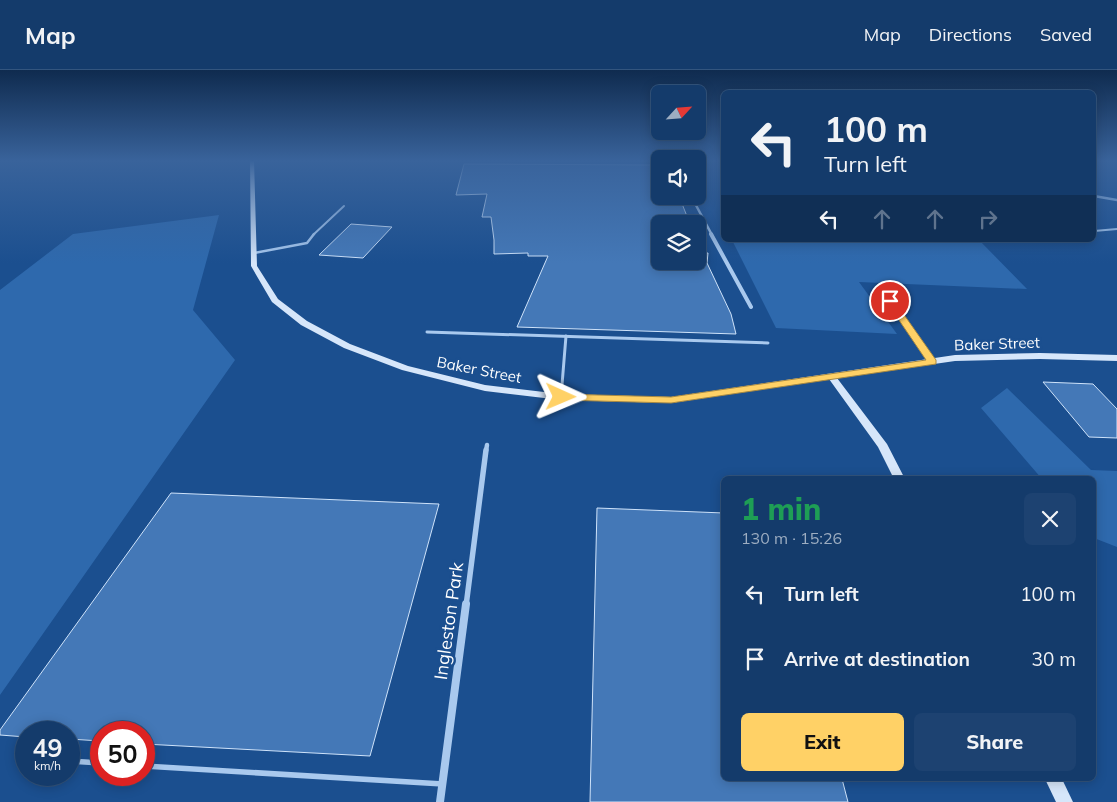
<!DOCTYPE html>
<meta charset="utf-8">
<style>
body{margin:0;font-family:Mulish,sans-serif;background:#1d4271;color:#f1f3f6;height:100vh;display:flex;flex-direction:column;font-size:19px;white-space:nowrap}
*{box-sizing:border-box;margin:0}
p{font-size:16px;color:#9dadc1}
.icon{flex:none;width:28px;height:28px;fill:none;stroke:currentColor;stroke-width:2;stroke-linecap:round;stroke-linejoin:round}
.map{position:relative;flex:1;overflow:hidden}
.side{position:absolute;left:721px;top:406px;width:375px;height:305px;display:flex;flex-direction:column;background:#143b6b;border-radius:8px;box-shadow:0 2px 12px #0003,0 0 0 1px #33557e}
.side>*{flex:none}
.banner{position:absolute;left:721px;top:20px;width:375px;height:152px;border-radius:8px;box-shadow:0 2px 12px #0003,0 0 0 1px #33557e;background:#143b6b;color:#f1f3f6;overflow:hidden}
.needle{width:32px;rotate:64deg}
.fabs{position:absolute;left:651px;top:15px;display:grid;gap:10px}
.fabs a{display:grid;place-items:center;width:55px;height:55px;border-radius:8px;background:#143b6b;box-shadow:0 2px 12px #0003,0 0 0 1px #33557e;font-size:25px}
.speed{position:absolute;left:15px;top:651px;display:flex;gap:10px;font-size:25px;font-weight:700;text-align:center}
.speed>*{display:grid;place-content:center;width:65px;height:65px;border-radius:50%;background:#143b6b;box-shadow:0 2px 12px #0003,0 0 0 1px #33557e;line-height:1}
.speed small{font-size:12px;font-weight:400}
.speed .limit{border:8px solid #d22;background:#fff;color:#111}
.pin{position:absolute;display:grid;place-items:center;width:42px;height:42px;color:#fff;margin:-21px;border:2px solid #fff;border-radius:50%;box-shadow:0 1px 5px #0007}
.me{position:absolute;width:55px;margin:-28px;rotate:91deg;stroke-linejoin:round;filter:drop-shadow(0 0 4px #0008)}
.turn{display:flex;align-items:center;gap:18px;height:105px;padding:0 20px;font-size:22px}
.turn .icon{width:65px;height:65px;stroke-width:2.5}
.turn b{display:block;font-size:35px;line-height:42px}
.lanes{display:flex;align-items:center;height:48px;padding:0 20px;background:#0003;justify-content:center;gap:25px;direction:ltr}
.lanes .off{opacity:.35}
.round{display:grid;place-items:center;flex:none;width:52px;height:52px;border-radius:8px;background:#1d4271}
.headline{display:flex;align-items:center;justify-content:space-between;height:85px;padding:0 20px}
h1{font-size:30px;font-weight:800;line-height:38px;color:#1e9e55}
.button{display:flex;gap:10px;margin-top:auto;padding:10px 20px}
.button a{flex:1;height:58px;border-radius:8px;background:#ffd166;color:#111;font-size:20px;font-weight:800;line-height:58px;text-align:center}
.button a+a{background:#1d4271;color:#f1f3f6}
ul{padding:0;list-style:none}
li{display:flex;align-items:center;gap:15px;height:65px;padding:0 20px}
li div{flex:1}
li b{display:block;font-size:19px}
li em{font-style:normal}
header{display:flex;align-items:center;gap:30px;box-sizing:border-box;height:70px;padding:0 25px;background:#143b6b;border-bottom:1px solid #33557e}
header strong{font-size:24px}
nav{display:flex;gap:28px;margin-inline-start:auto;font-size:18px}
.map>svg:first-child{display:block}
.green{fill:#2e69ad}
.building{fill:#4478b7;stroke:#cfe3fa}
.lines{fill:none;stroke-linecap:round;stroke-linejoin:round}
.lane-far3{stroke:#a9c9ee;stroke-width:2}
.lane-far2{stroke:#a9c9ee;stroke-width:2.5}
.lane-far1{stroke:#a9c9ee;stroke-width:3}
.lane{stroke:#a9c9ee;stroke-width:5.5}
.street-far4{stroke:#a9c9ee;stroke-width:2.5}
.street-far3{stroke:#a9c9ee;stroke-width:4}
.street-far2{stroke:#a9c9ee;stroke-width:4.5}
.street-far1{stroke:#a9c9ee;stroke-width:5.5}
.street{stroke:#a9c9ee;stroke-width:8}
.secondary{fill:#d6e6fa;fill-rule:evenodd}
.route{fill:#ffd166;stroke:#a68842}
.labels{text-anchor:middle;stroke-width:5;stroke-linejoin:round;paint-order:stroke}
.street-label{font-size:15px;fill:#fff;stroke:#1b4f8f}
.near-street-label{font-size:18px;fill:#fff;stroke:#1b4f8f}
</style>
<header>
<strong>Map</strong>
<nav><a>Map</a><a>Directions</a><a>Saved</a></nav>
</header>
<div class="map">
<svg width="1117" height="732" viewBox="0 0 1117 732">
<rect width="100%" height="100%" fill="#1b4f8f"/>
<g class="green">
<path d="M219 145 193 240 235 290 0 625V220L73 164Z"/>
<path d="M732 170H979L1027 219 859 212 897 264 776 258Z"/>
<path d="M1007 318 1091 400 1117 401V477L1094 468V409H1042L981 338Z"/>
</g>
<g class="building">
<path d="M464 94 660 95V126H679L690 154H660V191H698V171L702 183H708L707 193 731 244 736 264 517 257 548 186H528V183L494 184V170L491 147H482L487 124 456 125Z"/>
<path d="M351 154 392 157 363 188 319 185Z"/>
<path d="M1043 312 1093 314 1117 339V368L1089 367Z"/>
<path d="M171 423 439 434 370 686 144 674V662H101V671L69 669V662H26V667L0 665V660Z"/>
<path d="M597 438 724 443V709H842L848 732H590Z"/>
</g>
<g class="lines">
<g class="lane-far3">
<path d="M1094 161 1117 159"/>
<path d="M313 165 344 136"/>
</g>
<g class="lane-far2">
<path d="M254 183 307 173 314 164"/>
<path d="M890 231 911 260"/>
</g>
<g class="lane-far1">
<path d="M910 259 933 292"/>
<path d="M427 262 768 273"/>
<path d="M561 327 566 266"/>
</g>
<g class="lane">
<path d="M69 691 101 693"/>
<path d="M144 696 443 714"/>
</g>
<g class="street-far4">
<path d="M691 126 712 165"/>
<path d="M1094 126 1117 130"/>
</g>
<path class="street-far3" d="M711 164 751 237"/>
<path class="street-far2" d="M486 381 487 375"/>
<path class="street-far1" d="M466 536 486 380"/>
<path class="street" d="M440 732 466 534"/>
<g class="secondary">
<path d="M250 90H254L257 196 278 229 307 251 350 274 408 296 485 315 561 324 671 327 955 285 1040 283 1117 285V291L1040 289 955 291 837 308 887 374 905 409H894L878 377 829 309 671 333 561 330 485 321 402 300 344 278 301 255 272 232 251 196Z"/>
<path d="M1045 709H1062L1073 732H1056Z"/>
</g>
</g>
<linearGradient id="sky" x2="0" y2="1"><stop stop-color="#0f2b4f"/><stop offset="0.47" stop-color="#39639b"/><stop offset="1" stop-color="#39639b" stop-opacity="0"/></linearGradient>
<rect width="1117" height="193" fill="url(#sky)"/>
<path class="route" d="M890 228 893 229 936 290V294L671 333 561 330 556 327 561 324 671 327 926 290 886 231Z"/>
<g class="labels">
<g class="street-label">
<text transform="translate(997 274) rotate(-2)" y="5">Baker Street</text>
<text transform="translate(479 300) rotate(11)" y="5">Baker Street</text>
</g>
<g class="near-street-label">
<text transform="translate(449 551) rotate(-82)" y="6">Ingleston Park</text>
</g>
</g>
</svg>
<div class="fabs">
<a><svg class="needle" viewBox="-14 -14 28 28"><path d="M0-13l5 13h-10z" fill="#e53935"/><path d="M0 13l5-13h-10z" fill="#9dadc1"/></svg></a>
<a><svg class="icon" aria-label="sound" viewBox="0 0 24 24"><path d="M4 9h4l5-4v14l-5-4H4zM17 9q2 3 0 6"/></svg></a>
<a><svg class="icon" aria-label="layers" viewBox="0 0 24 24"><path d="M12 4l9 5-9 5-9-5zM3 14l9 5 9-5"/></svg></a>
</div>
<div class="speed"><div>49<small>km/h</small></div><div class="limit">50</div></div>
<div class="pin" style="left:890px;top:231px;background:#d93025"><svg class="icon" aria-label="arrive" viewBox="0 0 24 24"><path d="M6 21V4h12l-3 4 3 4H6"/></svg></div>
<svg class="me" style="left:561px;top:327px" viewBox="-20 -20 40 40"><path d="M0-17L14 15 0 8-14 15z" fill="#ffd166" stroke="#fff" stroke-width="4"/></svg>
<div class="banner">
<div class="turn"><svg class="icon" aria-label="left" viewBox="0 0 24 24"><path d="M17 20v-9H6M10 6l-5 5 5 5"/></svg><div><b>100 m</b>Turn left</div></div>
<div class="lanes"><svg class="icon" aria-label="left" viewBox="0 0 24 24"><path d="M17 20v-9H6M10 6l-5 5 5 5"/></svg><svg class="icon off" aria-label="ahead" viewBox="0 0 24 24"><path d="M12 20V5M6 11l6-6 6 6"/></svg><svg class="icon off" aria-label="ahead" viewBox="0 0 24 24"><path d="M12 20V5M6 11l6-6 6 6"/></svg><svg class="icon off" aria-label="right" viewBox="0 0 24 24"><path d="M7 20v-9h11M14 6l5 5-5 5"/></svg></div>
</div>
<section class="side">
<div class="headline"><div><h1>1 min</h1><p>130 m · 15:26</p></div><a class="round"><svg class="icon" aria-label="close" viewBox="0 0 24 24"><path d="M6 6l12 12M18 6L6 18"/></svg></a></div>
<ul>
<li><svg class="icon" aria-label="left" viewBox="0 0 24 24"><path d="M17 20v-9H6M10 6l-5 5 5 5"/></svg><div><b>Turn left</b></div><em>100 m</em></li>
<li><svg class="icon" aria-label="arrive" viewBox="0 0 24 24"><path d="M6 21V4h12l-3 4 3 4H6"/></svg><div><b>Arrive at destination</b></div><em>30 m</em></li>
</ul>
<div class="button"><a>Exit</a><a>Share</a></div>
</section>
</div>
